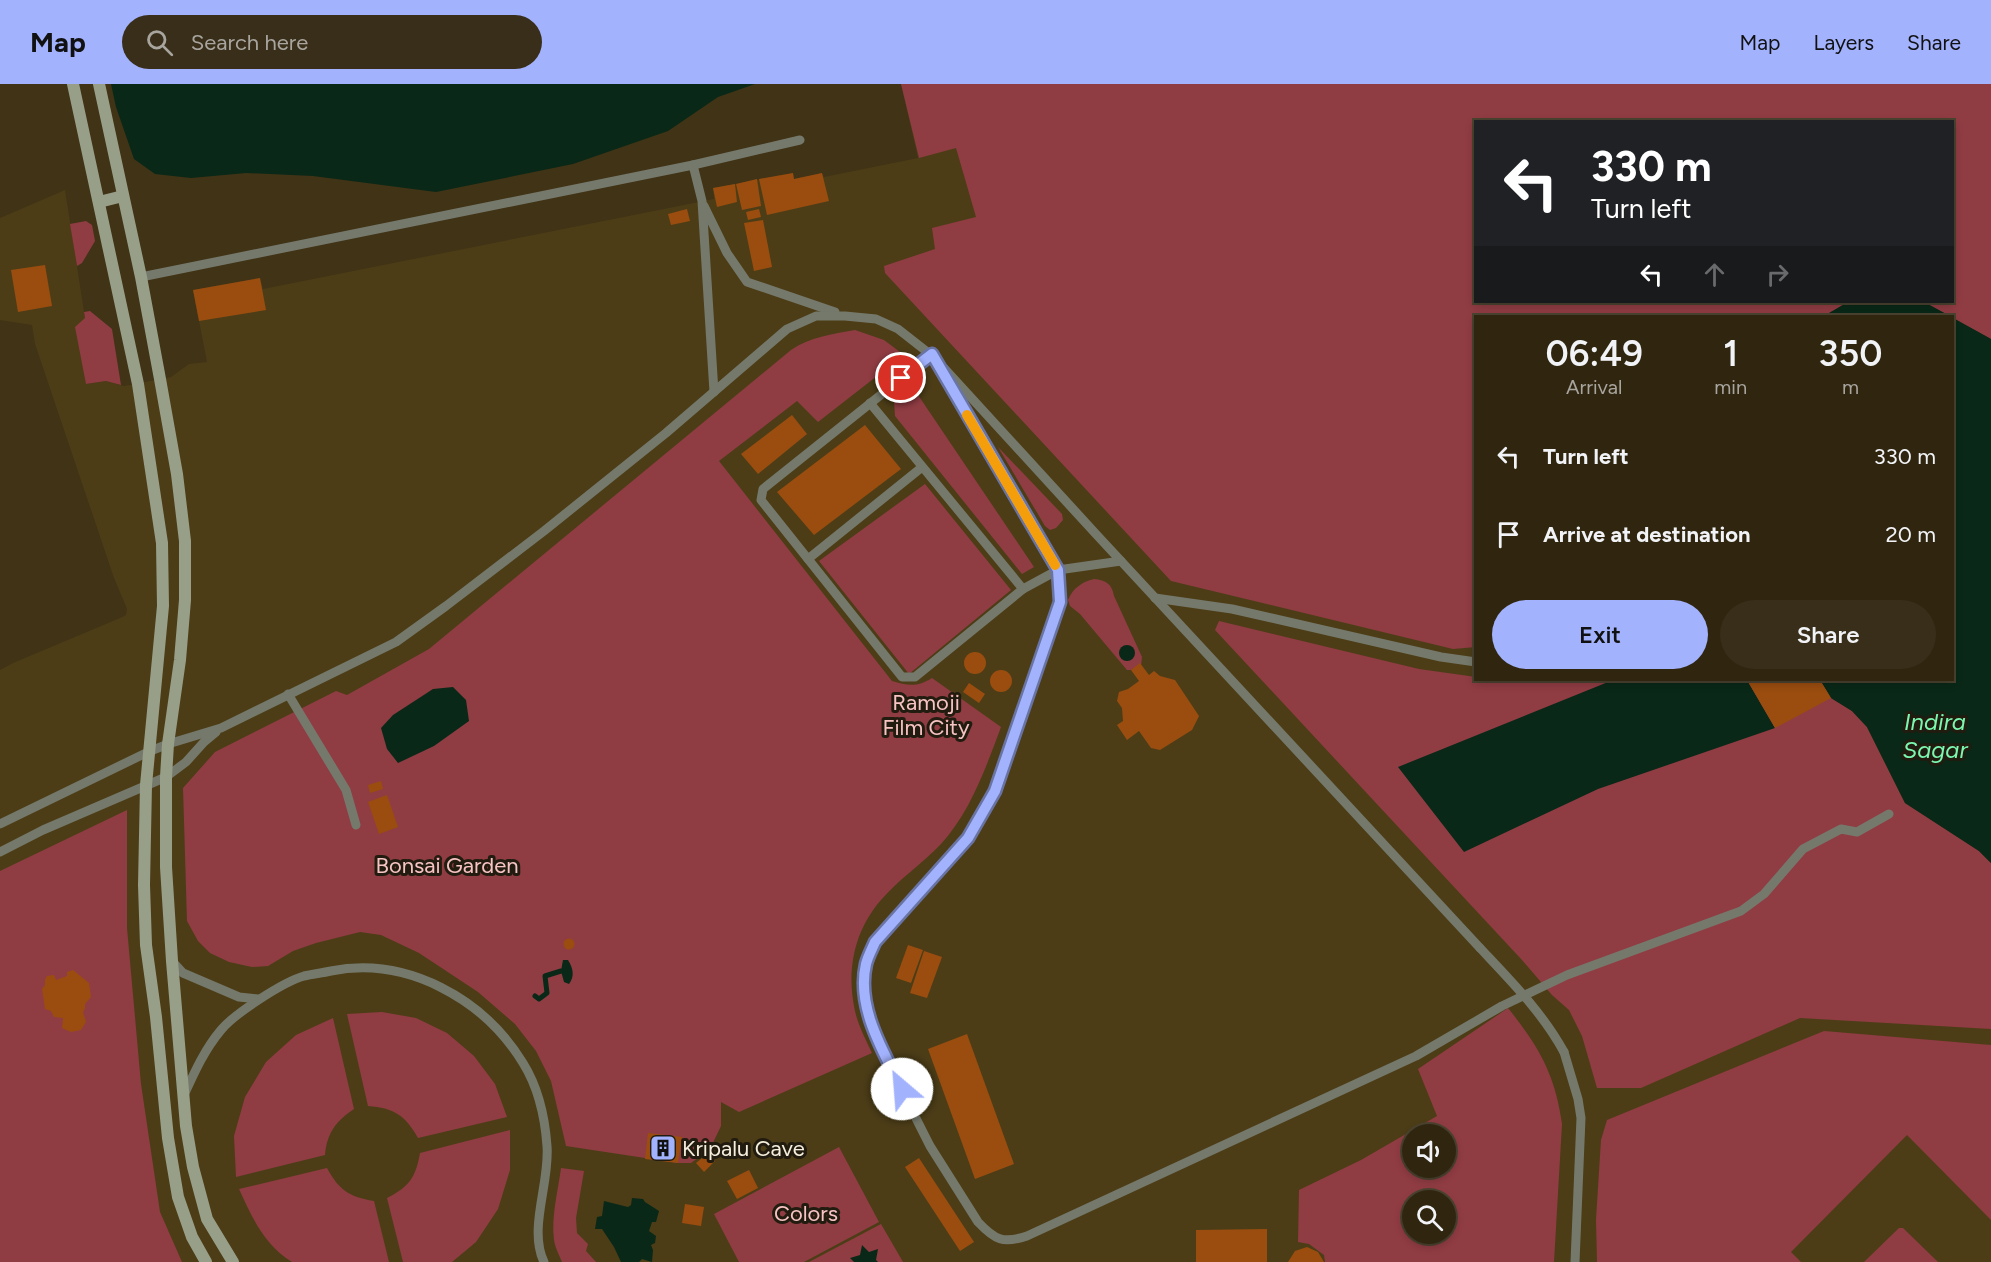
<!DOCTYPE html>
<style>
body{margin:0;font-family:Figtree,sans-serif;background:#382e19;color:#f1f3f6;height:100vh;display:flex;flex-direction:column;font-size:22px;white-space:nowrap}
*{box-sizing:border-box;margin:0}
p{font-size:20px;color:#a8a59f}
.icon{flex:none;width:33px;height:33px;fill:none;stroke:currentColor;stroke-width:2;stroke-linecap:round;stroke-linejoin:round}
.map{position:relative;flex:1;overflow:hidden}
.details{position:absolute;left:1474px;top:231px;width:480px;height:366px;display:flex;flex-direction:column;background:#302610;border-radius:0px;box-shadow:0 3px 9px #0003,0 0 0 2px #4b4330}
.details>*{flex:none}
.top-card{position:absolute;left:1474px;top:36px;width:480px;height:183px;border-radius:0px;box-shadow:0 3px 9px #0003,0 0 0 2px #4b4330;background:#202124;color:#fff;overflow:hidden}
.tools{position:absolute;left:1402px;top:1040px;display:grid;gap:12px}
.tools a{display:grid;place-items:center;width:54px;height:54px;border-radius:50%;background:#302610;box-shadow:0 3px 9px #0003,0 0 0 2px #4b4330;font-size:30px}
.pin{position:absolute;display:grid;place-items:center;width:51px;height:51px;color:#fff;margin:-26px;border:3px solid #fff;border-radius:50%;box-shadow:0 2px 6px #0007}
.me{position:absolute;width:66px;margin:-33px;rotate:333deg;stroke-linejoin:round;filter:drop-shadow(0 0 4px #0008)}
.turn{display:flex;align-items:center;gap:21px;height:126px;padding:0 18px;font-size:27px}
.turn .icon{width:78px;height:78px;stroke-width:2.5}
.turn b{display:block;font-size:42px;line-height:51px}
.lanes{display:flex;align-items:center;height:57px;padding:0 18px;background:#0003;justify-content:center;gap:30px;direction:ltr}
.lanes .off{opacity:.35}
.eta{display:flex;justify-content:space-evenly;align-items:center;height:102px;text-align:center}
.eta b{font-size:36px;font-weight:600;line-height:42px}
.primary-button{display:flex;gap:12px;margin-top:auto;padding:12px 18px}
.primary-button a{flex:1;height:69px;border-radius:36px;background:#a2b2fd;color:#111;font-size:24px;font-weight:600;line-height:69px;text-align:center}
.primary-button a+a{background:#382e19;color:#f1f3f6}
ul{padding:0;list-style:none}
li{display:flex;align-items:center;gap:18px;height:78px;padding:0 18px}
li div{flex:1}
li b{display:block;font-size:22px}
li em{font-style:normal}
header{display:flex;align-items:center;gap:36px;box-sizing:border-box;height:84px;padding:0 30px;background:#a2b2fd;color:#111}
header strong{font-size:28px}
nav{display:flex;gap:33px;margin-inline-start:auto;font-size:21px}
.search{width:420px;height:54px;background:#382e19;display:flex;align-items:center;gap:15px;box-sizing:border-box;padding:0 21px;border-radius:33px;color:#a8a59f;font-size:22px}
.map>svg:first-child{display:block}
.built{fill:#4c3d17;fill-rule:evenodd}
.green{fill:#903c43;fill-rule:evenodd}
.water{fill:#092817}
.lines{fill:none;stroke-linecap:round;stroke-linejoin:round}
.stream{stroke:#092817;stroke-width:5}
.building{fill:#9a4d0f}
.lane{stroke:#75796b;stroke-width:9}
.secondary{stroke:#989f89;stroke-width:12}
.lane-bridge{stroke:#75796b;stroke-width:9}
.route-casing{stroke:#6974a4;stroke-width:15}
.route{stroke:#a2b2fd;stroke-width:10}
.slow{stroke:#f59e0b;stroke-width:10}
.labels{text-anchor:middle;stroke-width:6;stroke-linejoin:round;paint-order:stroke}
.park-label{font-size:22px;fill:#f8c3c3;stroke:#211c0f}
.poi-label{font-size:22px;fill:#f6eedd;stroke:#211c0f;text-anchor:start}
.water-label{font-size:24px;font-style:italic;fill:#7bf8af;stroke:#211c0f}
</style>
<header>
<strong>Map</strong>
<div class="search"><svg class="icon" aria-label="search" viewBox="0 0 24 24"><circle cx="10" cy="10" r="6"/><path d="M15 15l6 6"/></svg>Search here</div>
<nav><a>Map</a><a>Layers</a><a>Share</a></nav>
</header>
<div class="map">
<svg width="1991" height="1178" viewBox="0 0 1991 1178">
<rect width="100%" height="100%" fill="#403316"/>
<path class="built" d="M901 0H1464L1476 38V596H1820L1932 772 1991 852V1178H0V586L13 579 120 534 126 531 127 525 114 494 35 260 32 241 0 236V134L65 106 85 234 86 300 106 297 124 302 171 293 189 280 207 278 193 206 260 194 263 205 714 115 713 104 793 89 794 95 822 89 824 93 918 74ZM1413 1050H1446V1083H1413ZM1413 1116H1446V1149H1413Z"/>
<g class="green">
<path d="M901 0H1991V255L1924 218H1953V38H1476V218H1848L1824 232H1476V563L1453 565 1171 497 885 189 884 182 935 165 932 144 976 133 956 64 919 74Z"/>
<path d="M86 137 92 141 95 157 82 179 77 182 70 140Z"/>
<path d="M90 227 112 245 121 301 106 297 86 300 75 243 85 234 84 228Z"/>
<path d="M855 246 884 256 904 271 818 338 797 317 719 377 892 597C908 602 918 603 932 594L1001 643C986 683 971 727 941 760 922 780 899 795 881 816 854 847 846 887 855 927 858 941 866 956 872 969L739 1028 721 1018V1042L710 1065 691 1079H678L566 1062 551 997 536 967 515 940 478 908 419 869 381 851 360 848 316 859 293 867 268 882 252 883 229 878 210 869 198 857 187 837 183 704 215 668 336 607 347 611 429 565 791 266C810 253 832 250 855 246Z"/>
<path d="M914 305 1034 483 1022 490 895 332 894 316Z"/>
<path d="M998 363 1062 430 1063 436 1056 444 1050 446 1045 442Z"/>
<path d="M925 400 1011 506 909 590 819 477Z"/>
<path d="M1094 495C1106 496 1112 500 1114 512L1142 573 1141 582 1134 586H1127L1080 530 1070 522 1068 516C1073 504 1082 498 1094 495Z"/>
<path d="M1219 537 1419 585 1476 593V596H1820L1831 614 1852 627 1867 643 1905 719 1979 767 1991 779V945L1800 934 1641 1004H1597L1582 952 1569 926 1552 911 1522 876 1215 546Z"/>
<path d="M127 726V844L141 1000 160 1128 182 1178H0V787Z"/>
<path d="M1508 924C1539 963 1555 990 1562 1040L1554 1178H1325L1324 1171 1309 1160 1298 1158 1299 1106 1361 1076 1437 1032 1418 985ZM1413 1050H1446V1083H1413ZM1413 1116H1446V1149H1413Z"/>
<path d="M382 928 416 934 447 949 474 972 495 1000 507 1033 418 1054C405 1031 394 1024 368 1022L347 930Z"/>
<path d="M333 934 354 1025C336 1037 327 1049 325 1071L236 1093 234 1052 245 1013 266 978 296 951Z"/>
<path d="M1824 947 1991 961V1136L1907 1051 1791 1168 1801 1178H1597L1596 1136 1601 1056 1607 1036Z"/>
<path d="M510 1046V1086L498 1125 476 1158 452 1178H403L387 1114C409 1103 416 1093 420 1069Z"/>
<path d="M839 1063 879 1138 804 1178H739L714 1130Z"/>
<path d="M327 1084C339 1106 349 1113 374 1117L389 1178H292C264 1161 252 1133 239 1105Z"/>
<path d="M561 1084 584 1087 576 1134 577 1149 588 1160 586 1167 596 1178H562C559 1171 555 1163 554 1156 551 1133 558 1107 561 1084Z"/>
<path d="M881 1140 903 1178H809Z"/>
<path d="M1899 1144H1903L1938 1178H1864Z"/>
</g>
<g class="water">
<path d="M111 0H755L718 13 668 47 573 80 436 108 313 92 246 89 191 94 155 90 134 75 116 23Z"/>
<path d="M1848 218H1924L1950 232H1824Z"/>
<path d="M1953 234 1991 255V779L1979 767 1905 719 1867 643 1852 627 1831 614 1820 596H1953Z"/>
<circle cx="1127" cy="569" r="8"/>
<path d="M1613 596H1747L1775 644 1598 705 1464 768 1398 683Z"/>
<path d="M453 603 466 616 469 637 434 662 398 679 387 665 381 644 393 631 433 605Z"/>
<path d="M563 876H568C573 884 575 892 569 900L564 898 561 887Z"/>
<path d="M632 1114 643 1115 645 1118 659 1127 656 1138H652L649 1147 656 1152 655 1159 651 1161 653 1166 652 1178 642 1175 639 1178H621L614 1163 602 1145H595L597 1133 602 1132 604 1117 628 1123 631 1121Z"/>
<path d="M862 1161 869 1168 878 1165 876 1176 878 1178H854L850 1174 860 1171Z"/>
</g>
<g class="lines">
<path class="stream" d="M535 912 539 915 547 909 545 892 561 887"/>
</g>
<g class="building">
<path d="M793 89 794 95 822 89 829 117 767 131 759 95Z"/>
<path d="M757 95 761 122 742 126 736 100Z"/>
<path d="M735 100 737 118 717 123 713 104Z"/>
<path d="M687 125 690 137 671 141 668 130Z"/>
<path d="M759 125 761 133 748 136 746 128Z"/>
<path d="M763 136 772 183 754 187 744 139Z"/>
<path d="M45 181 52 222 18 228 11 186Z"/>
<path d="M260 194 266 226 199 237 193 206Z"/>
<path d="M792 331 807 350 758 390 741 370Z"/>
<path d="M865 341 901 385 814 451 777 408Z"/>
<circle cx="975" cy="579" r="11"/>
<path d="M1140 579 1149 591 1154 587 1160 592 1175 596 1199 632 1192 646 1160 666 1151 664 1139 647 1127 656 1117 641 1123 637 1122 624 1117 617 1119 608 1128 605 1139 597 1131 586Z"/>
<circle cx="1001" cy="597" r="11"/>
<path d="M1747 596H1820L1831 614 1775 644Z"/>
<path d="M969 599 985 610 979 619 963 608Z"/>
<path d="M381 697 383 705 370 709 368 701Z"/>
<path d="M387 711 398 743 379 750 368 718Z"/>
<circle cx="569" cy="860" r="5.5"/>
<path d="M908 861 923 866 911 899 896 894Z"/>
<path d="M924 867 942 873 927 914 910 909Z"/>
<path d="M73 886 89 899 91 913 85 920V924L83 928 86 938 81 946 71 948 62 944 63 934 54 933 51 927 45 925 42 905 45 901V896L47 892 54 891 56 896 67 892V888Z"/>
<path d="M967 950 1014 1080 975 1095 928 965Z"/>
<path d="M648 1049 682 1053 678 1079 645 1075Z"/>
<path d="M708 1069 715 1077 704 1088 696 1079Z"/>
<path d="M919 1074 974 1158 960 1167 905 1083Z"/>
<path d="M749 1086 758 1104 737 1115 727 1097Z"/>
<path d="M685 1120 704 1123 701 1142 682 1139Z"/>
<path d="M1267 1145V1178H1196V1146Z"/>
<path d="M1307 1163 1318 1168 1324 1178H1288L1295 1167Z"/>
</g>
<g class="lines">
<g class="lane">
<path d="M693 81 800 56"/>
<path d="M704 122 727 169 747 198 835 228"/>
<path d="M141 193 693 81 702 117 714 308"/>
<path d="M944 284 1095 449 1480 864"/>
<path d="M870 319 1023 505"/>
<path d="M808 475 921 384"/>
<path d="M1121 477 1058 486 1023 505 915 593H902L761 416 763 405 932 270 1058 486 1060 518 995 707 968 754 875 858 866 879 864 900 868 930 882 967 930 1062 978 1138C995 1156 1003 1160 1027 1152L1416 972 1502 922 1567 891 1741 827 1764 810 1803 765 1841 745 1857 748 1889 730"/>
<path d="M1155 514 1232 525 1441 573 1476 578"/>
<path d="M288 610 346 706 356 741"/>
<path d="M0 740 148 668 168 660 221 644 396 558 446 522 544 447 666 349 787 245 816 232H845L876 235 898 245 935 274"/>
<path d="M0 768 43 746 166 693 186 678 204 658 216 648"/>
<path d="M172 877 183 889 239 913 258 915"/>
<path d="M1564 968 1578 1015 1581 1034 1575 1178"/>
<path d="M185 1009C195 987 205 965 221 946 234 930 283 898 304 892 313 890 322 889 331 887 407 872 484 915 523 979 538 1003 545 1034 547 1062 550 1099 528 1145 544 1178"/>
</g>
<g class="secondary">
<path d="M73 0 138 300 162 459 163 522 146 701 144 801 146 861 156 933 168 1054 178 1113 192 1153 206 1178"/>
<path d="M99 0 141 193 160 295 177 390 185 457V516L180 576 168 660 166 693V783L172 877 186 1042 193 1083 207 1135 233 1178"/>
<path d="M99 118 123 112"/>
</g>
<path class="lane-bridge" d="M1480 864C1511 897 1542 928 1564 968"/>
</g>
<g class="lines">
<defs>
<path id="route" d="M901 294 932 270 1058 486 1060 518 995 707 968 754 875 858C872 865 868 872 866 880 856 923 883 967 902 1005"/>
</defs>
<use href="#route" class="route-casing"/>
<use href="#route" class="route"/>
<path class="slow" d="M967 331 1055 481"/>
</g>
<defs>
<symbol id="building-square" viewBox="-11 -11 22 22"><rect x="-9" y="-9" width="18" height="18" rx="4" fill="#a2b2fd" stroke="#211c0f"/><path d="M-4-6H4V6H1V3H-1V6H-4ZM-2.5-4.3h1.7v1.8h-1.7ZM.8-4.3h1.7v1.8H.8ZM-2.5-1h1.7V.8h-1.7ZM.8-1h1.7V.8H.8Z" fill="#111"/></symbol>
</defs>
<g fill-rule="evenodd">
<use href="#building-square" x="648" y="1049" width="30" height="30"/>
</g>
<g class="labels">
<g class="park-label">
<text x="926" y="626">Ramoji<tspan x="926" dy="25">Film City</tspan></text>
<text x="447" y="789">Bonsai Garden</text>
<text x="806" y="1137">Colors</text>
</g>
<g class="poi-label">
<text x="682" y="1072">Kripalu Cave</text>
</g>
<g class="water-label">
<text x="1935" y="646">Indira<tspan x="1935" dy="28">Sagar</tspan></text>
</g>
</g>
</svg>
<div class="tools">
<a><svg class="icon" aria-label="sound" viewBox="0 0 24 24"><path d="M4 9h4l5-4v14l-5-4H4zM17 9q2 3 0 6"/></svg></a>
<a><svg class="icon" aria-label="search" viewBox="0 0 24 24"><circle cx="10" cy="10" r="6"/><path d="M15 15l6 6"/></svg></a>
</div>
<div class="pin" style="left:901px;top:294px;background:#d93025"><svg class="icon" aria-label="arrive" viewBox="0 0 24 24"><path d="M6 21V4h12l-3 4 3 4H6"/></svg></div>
<svg class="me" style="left:902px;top:1005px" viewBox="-20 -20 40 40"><circle r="19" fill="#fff"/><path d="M0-13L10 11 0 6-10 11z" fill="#a2b2fd"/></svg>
<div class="top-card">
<div class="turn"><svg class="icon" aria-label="left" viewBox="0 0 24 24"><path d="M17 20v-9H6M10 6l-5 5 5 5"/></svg><div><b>330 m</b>Turn left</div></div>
<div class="lanes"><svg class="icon" aria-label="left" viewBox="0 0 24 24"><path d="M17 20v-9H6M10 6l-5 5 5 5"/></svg><svg class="icon off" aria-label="ahead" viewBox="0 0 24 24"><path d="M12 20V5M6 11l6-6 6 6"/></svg><svg class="icon off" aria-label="right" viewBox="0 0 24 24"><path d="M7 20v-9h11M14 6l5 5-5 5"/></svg></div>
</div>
<section class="details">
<div class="eta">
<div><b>06:49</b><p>Arrival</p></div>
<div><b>1</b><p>min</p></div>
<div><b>350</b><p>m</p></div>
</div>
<ul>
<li><svg class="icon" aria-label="left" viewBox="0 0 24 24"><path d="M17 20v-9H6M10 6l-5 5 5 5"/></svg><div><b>Turn left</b></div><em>330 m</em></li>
<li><svg class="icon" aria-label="arrive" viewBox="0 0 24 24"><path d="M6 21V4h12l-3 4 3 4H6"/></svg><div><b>Arrive at destination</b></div><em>20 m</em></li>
</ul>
<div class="primary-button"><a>Exit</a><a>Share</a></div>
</section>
</div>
